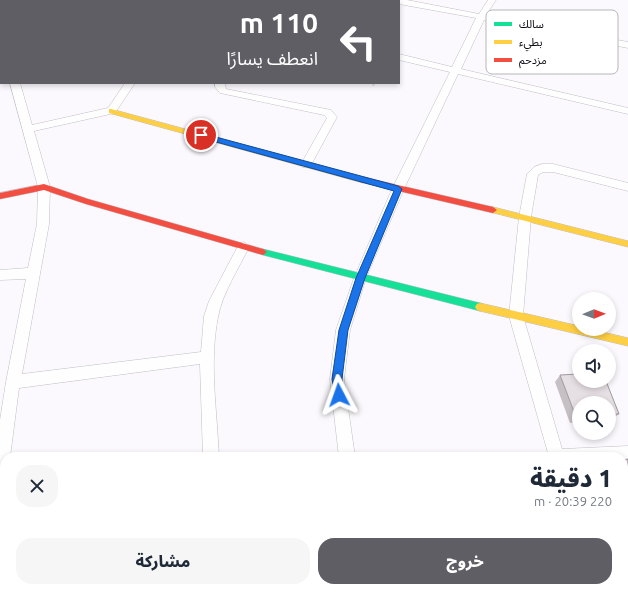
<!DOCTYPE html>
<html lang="ar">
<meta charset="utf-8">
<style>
body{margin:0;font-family:Ubuntu,"Noto Sans Arabic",sans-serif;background:#f6f6f7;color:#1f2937;direction:rtl;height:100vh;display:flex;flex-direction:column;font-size:15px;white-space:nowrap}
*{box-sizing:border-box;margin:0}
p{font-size:13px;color:#747a83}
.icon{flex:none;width:22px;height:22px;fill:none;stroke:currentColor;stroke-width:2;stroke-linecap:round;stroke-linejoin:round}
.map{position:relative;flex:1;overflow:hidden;direction:ltr}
.drawer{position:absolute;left:0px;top:452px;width:628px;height:140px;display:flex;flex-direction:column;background:#fff;border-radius:16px 16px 0 0;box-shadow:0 2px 6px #0003;direction:rtl}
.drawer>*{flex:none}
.banner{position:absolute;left:0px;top:0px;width:400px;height:84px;box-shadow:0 2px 6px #0003;direction:rtl;background:#605e65;color:#fff;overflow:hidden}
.needle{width:26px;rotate:89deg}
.controls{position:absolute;left:572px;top:292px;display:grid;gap:8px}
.controls a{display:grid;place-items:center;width:44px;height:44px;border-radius:50%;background:#fff;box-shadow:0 2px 6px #0003;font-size:20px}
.pin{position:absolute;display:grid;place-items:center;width:34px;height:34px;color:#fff;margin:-17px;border:2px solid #fff;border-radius:50%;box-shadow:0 1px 4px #0007}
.me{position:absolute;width:44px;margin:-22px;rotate:356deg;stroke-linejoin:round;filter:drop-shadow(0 0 3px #0008)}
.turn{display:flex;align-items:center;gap:14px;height:84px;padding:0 16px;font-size:18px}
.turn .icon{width:52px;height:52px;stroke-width:2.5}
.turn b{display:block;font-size:28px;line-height:34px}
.round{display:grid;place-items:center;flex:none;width:42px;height:42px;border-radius:16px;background:#f6f6f7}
.summary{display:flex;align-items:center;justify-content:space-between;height:68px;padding:0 16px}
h1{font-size:24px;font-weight:800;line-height:30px}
.cta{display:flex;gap:8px;margin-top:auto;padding:8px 16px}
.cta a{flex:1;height:46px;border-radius:16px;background:#605e65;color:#fff;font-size:16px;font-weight:800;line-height:46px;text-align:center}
.cta a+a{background:#f6f6f7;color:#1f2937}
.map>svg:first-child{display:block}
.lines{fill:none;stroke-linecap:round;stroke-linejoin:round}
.street-casing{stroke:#c0bec4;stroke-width:1}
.fast-casing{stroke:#c0bec4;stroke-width:1}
.slow-casing{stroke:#c0bec4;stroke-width:1}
.jam-casing{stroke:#c0bec4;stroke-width:1}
.path{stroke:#dededf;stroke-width:2;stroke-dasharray:3 1.5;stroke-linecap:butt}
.street{fill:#fefeff;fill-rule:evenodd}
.fast{fill:#16e098;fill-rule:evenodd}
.slow{fill:#ffcf43;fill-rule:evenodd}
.jam{fill:#f24e42;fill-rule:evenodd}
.wall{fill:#c6c0c4}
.building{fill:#e6dfe4;stroke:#a19ca0}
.route{fill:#1a73e8;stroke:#114b97}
.key{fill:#fff;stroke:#b6b6b8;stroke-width:1}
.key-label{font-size:11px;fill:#0d0a13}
</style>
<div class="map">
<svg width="628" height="592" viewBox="0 0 628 592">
<rect width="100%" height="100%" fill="#fbf9fd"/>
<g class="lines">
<defs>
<g id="street">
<rect x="74" y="0" width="27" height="1"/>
<rect x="187" y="0" width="8" height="1"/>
<rect x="332" y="0" width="8" height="1"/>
<path d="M395 0H407L479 14 488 0H496L486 15 628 42V48L484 20 461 69 628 108V114L458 74 404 189 366 278 350 330 344 379 355 457H339L330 379 336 330 354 278 392 189 450 72 399 60V54L452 67 476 18 399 4V1H395Z"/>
<rect x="0" y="8" width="1" height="6"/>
<path d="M0 30 1 31V39L0 38Z"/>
<path d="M10 83H20L32 125 108 108 125 83H135L115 113 34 131 50 187 49 224 22 374 201 352 204 316 209 301 239 244 243 242 247 244 249 247C239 268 222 294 218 317 209 362 217 411 219 457H203L200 364 19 388 10 457H5V478L0 480V420L6 382 26 279 0 280V270L28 268 37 224 38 187Z"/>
<path d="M215 83H225L226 89 331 110 337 117 310 167H302L301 164 327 118 324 115 220 93 215 87Z"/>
<path d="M542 164H553L628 183V191L553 172H543L538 175 531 217 523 316 562 449 628 446V462H623V457H546L548 453 509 316 519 217 527 174 534 167Z"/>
<path d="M5 523V539L0 540V524Z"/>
<path d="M355 587H373L374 592H356Z"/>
<path d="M532 587H550L552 592H534Z"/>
</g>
<path id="fast" d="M263 249 480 303 483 304 485 307 483 310 480 311 263 255 259 252Z"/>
<g id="slow">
<path d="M109 109H111L363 177 367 180 363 183 109 113Z"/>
<path d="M493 207 628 241V247L490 212 489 210 490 208Z"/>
<path d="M480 303 579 326V329H590L628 338V346L480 311 477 310 475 307 477 304Z"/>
</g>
<g id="jam">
<path d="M363 177 493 207 497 210 493 213 360 182 359 180 360 178Z"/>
<path d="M44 184 88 199 263 249 267 252 263 255 86 204 44 190 0 199V193Z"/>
</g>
</defs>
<use href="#street" class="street-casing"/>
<use href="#fast" class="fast-casing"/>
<use href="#slow" class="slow-casing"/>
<use href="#jam" class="jam-casing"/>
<path class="path" d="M373 86 374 83"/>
<use href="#street" class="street"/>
<use href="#fast" class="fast"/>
<use href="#slow" class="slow"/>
<use href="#jam" class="jam"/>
</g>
<g class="wall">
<path d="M579 374V381H606L619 414 612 419 609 420V403H579V422L570 423 555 382 560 375Z"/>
<path d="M628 459V535H623V460Z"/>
<path d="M623 537H628V592H563L562 587H623Z"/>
<path d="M406 587H468L469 592H407Z"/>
<path d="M469 587H530L532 592H470Z"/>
</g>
<g class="building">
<path d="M579 374V381H606L619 414H609V403H579V417H576L560 375Z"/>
<path d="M628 459V532L623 533V460Z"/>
<path d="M623 537H628V588L623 575Z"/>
<path d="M409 587H468L469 592H410Z"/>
<path d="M473 587H530L532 592H475Z"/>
<path d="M569 587H620L622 592H571Z"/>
</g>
<path class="route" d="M201 133 398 186 402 189 365 278 348 330 342 379 344 395 343 398 339 400 335 398 332 379 339 330 356 278 394 191 198 137V134Z"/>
<rect x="486" y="10" width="132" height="64" rx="6" class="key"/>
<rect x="494" y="22" width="18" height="4" fill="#16e098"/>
<rect x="494" y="40" width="18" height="4" fill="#ffcf43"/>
<rect x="494" y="58" width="18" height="4" fill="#f24e42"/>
<g class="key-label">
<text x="519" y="28">سالك</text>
<text x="519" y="46">بطيء</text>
<text x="519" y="64">مزدحم</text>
</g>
</svg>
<div class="controls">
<a><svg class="needle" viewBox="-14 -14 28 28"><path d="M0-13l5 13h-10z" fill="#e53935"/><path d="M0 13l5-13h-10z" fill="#747a83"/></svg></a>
<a><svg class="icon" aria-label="sound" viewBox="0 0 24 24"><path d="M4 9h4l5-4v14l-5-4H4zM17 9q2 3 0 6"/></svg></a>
<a><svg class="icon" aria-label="search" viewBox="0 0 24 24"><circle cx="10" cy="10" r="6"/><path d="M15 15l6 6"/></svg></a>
</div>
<div class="pin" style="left:201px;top:135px;background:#d93025"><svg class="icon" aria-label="arrive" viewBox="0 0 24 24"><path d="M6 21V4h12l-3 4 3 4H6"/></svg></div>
<svg class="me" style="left:339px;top:395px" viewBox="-20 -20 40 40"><path d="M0-17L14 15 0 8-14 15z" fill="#1a73e8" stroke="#fff" stroke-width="4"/></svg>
<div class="banner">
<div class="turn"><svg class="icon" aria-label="left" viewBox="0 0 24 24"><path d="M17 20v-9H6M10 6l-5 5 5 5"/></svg><div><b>110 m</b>انعطف يسارًا</div></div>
</div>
<section class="drawer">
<div class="summary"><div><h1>1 دقيقة</h1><p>220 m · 20:39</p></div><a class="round"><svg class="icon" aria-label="close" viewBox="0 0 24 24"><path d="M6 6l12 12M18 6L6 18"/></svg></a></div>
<div class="cta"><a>خروج</a><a>مشاركة</a></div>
</section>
</div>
